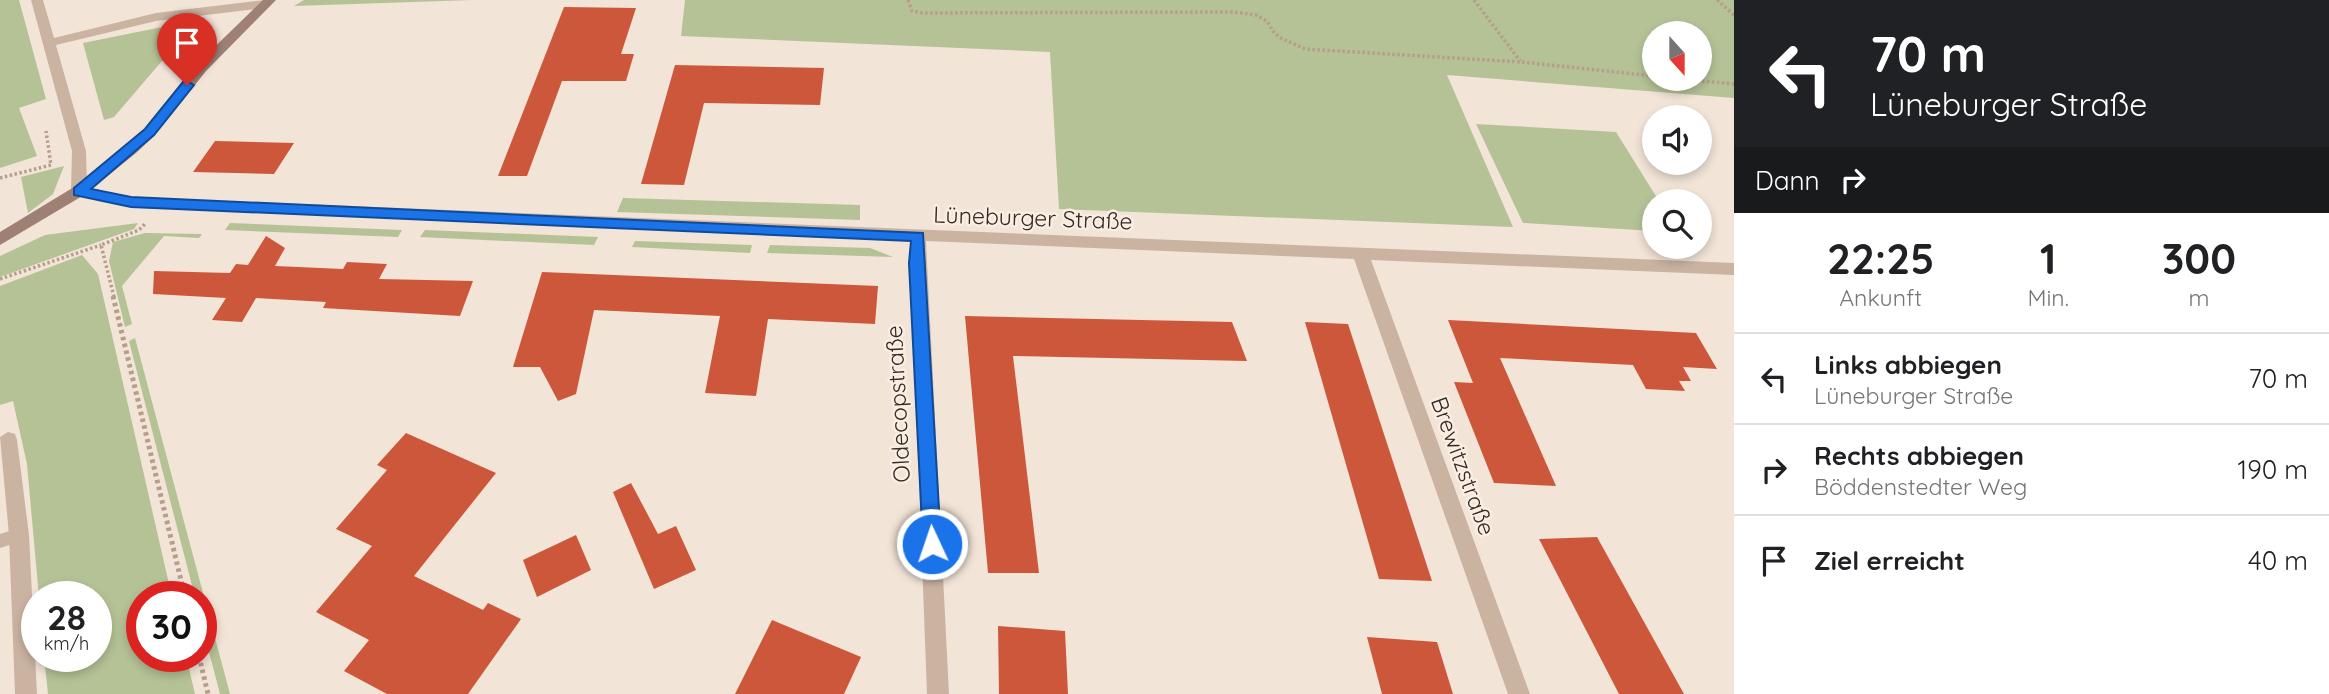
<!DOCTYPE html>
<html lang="de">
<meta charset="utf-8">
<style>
body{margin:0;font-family:Quicksand,sans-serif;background:#f6f6f6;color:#202124;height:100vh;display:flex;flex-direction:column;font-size:26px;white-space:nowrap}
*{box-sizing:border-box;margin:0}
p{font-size:23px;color:#757577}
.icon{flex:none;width:38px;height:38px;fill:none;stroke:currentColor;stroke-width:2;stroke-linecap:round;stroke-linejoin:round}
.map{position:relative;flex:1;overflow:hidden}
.side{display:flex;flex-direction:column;background:#fff;width:595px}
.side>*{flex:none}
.hud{background:#202124;color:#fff;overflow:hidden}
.needle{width:46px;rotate:159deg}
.tools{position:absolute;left:1642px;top:21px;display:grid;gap:14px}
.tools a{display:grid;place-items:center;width:70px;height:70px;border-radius:50%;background:#fff;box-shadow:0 4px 10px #0003;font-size:35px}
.speed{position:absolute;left:21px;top:581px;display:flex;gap:14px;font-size:35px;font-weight:700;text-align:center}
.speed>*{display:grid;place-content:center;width:91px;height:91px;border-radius:50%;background:#fff;box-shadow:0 4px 10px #0003;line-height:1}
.speed small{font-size:18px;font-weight:400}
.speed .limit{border:10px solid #d22;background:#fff;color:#111}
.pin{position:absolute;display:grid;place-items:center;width:60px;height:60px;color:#fff;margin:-72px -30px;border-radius:50% 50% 50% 0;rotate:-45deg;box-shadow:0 0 7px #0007}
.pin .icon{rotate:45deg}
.me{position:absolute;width:77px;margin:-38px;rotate:357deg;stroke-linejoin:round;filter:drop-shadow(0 0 5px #0008)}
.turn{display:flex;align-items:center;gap:24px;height:147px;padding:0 21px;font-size:32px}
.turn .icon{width:91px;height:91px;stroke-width:2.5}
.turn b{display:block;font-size:49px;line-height:60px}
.then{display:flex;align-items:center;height:66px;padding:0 21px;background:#0003;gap:14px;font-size:26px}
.eta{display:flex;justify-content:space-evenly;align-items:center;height:119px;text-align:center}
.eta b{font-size:42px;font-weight:800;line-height:49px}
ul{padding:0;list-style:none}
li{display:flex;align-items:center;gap:21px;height:91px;padding:0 21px;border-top:2px solid #e0e0e0}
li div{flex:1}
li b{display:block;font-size:26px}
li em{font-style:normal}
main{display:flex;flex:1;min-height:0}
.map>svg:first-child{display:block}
.green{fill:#b5c296;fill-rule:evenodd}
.building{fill:#cd573a}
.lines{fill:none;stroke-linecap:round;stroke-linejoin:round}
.path-far1{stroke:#b69d8c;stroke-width:3.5;stroke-dasharray:2.5 2.5;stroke-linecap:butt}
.path{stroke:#b69d8c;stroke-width:5;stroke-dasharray:3.5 3.5;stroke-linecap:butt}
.lane{fill:#cbb3a2;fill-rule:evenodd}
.street{fill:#cbb3a2;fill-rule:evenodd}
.secondary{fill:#9e8174;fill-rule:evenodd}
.route{fill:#1a73e8;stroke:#114b97;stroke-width:2}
.labels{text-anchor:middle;stroke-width:5;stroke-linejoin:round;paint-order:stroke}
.street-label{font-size:23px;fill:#352925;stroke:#faeee3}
</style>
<main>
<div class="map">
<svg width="1734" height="694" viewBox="0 0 1734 694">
<rect width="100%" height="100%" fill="#f2e4d7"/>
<g class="green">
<path d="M0 0H19L46 99 19 108 37 156 0 168Z"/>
<path d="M304 0H472L294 6Z"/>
<path d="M685 0H1734V98L1447 75 1513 227 1059 209 1050 52 681 36ZM1654 33H1699V79H1654Z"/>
<path d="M197 20 114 117 104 120 83 43Z"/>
<path d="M1476 124 1616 132 1659 201H1654V231L1523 223Z"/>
<path d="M64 166 53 194 28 213 21 177Z"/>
<path d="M623 198 860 205V220L617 212Z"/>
<path d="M138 223 134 229 0 277V256L45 235Z"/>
<path d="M230 223 402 230 398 237 225 230Z"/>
<path d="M425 230 598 237 594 245 420 237Z"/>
<path d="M145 233 202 234 199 238 164 236 122 286 132 324 125 327 109 261 113 242Z"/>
<path d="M635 241 752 245 750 253 632 247Z"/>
<path d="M770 245 870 248 893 257 767 253Z"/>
<path d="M82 255 98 274 172 597H142V656H186L195 694H48L44 656H96V597H39L27 464 13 401 0 405V286Z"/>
<path d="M135 338 230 694H220L201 621V597H195L129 341Z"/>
</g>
<g class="building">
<path d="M564 7 636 8 621 54H634L626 81H562L527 176H498Z"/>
<path d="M675 65 824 68 820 105 704 103 684 185 641 184Z"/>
<path d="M215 141 294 143 274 174 193 172Z"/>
<path d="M266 236 285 248 275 266 343 269 347 262 387 264 379 279 473 281 460 316 323 308 326 302 256 298 242 322 212 320 226 298 153 294 154 271 230 273 236 264 248 265Z"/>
<path d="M542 272 878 286 875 324 768 319 756 396 705 393 720 316 594 310 576 394 558 401 540 367H513Z"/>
<path d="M965 316 1232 322 1247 361 1013 356 1039 573H988Z"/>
<path d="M1448 320 1696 333 1717 369 1683 367 1691 381H1679L1685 391 1646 389 1633 365 1500 358 1556 486 1494 483 1454 382 1473 383Z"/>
<path d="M1305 322 1348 324 1432 581 1379 579Z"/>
<path d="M406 433 496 473 414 576 483 610 488 603 521 619 468 694H387L344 671 369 640 316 612 372 546 336 529 387 470 377 465Z"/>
<path d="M631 483 658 534 676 526 696 570 654 589 613 492Z"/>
<path d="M576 535 591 570 537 597 523 560Z"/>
<path d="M1597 537 1684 694H1619L1539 539Z"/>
<path d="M772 620 861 657 844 694H735Z"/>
<path d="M998 626 1065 631 1068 694H999Z"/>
<path d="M1367 637 1437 642 1453 694H1382Z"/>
</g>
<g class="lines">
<g class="path-far1">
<path d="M908 0 912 11 923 13 1234 12 1256 15 1267 21 1274 33 1281 38 1305 49 1521 62 1654 76"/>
<path d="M1474 0 1520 61"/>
<path d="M1717 0 1734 15"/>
<path d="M1682 79 1734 84"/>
<path d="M0 178 51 165 46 131"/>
<path d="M0 279 101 245"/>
<path d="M114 297 101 245 139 230 145 224"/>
</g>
<g class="path">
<path d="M113 296 185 597"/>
<path d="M199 656 208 694"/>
</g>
<path class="lane" d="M19 528 25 530 27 535 25 540 0 548V534Z"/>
<g class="street">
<path d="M31 0H43L54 38 156 13 265 0 271 4 265 8 156 21 56 45 86 151 87 187 131 197 1734 263V275L1371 260 1530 694H1508L1354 259 926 241 949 694H927L910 240 131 207 79 196 71 191 72 151Z"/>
<path d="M8 432 15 434 17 440 29 535 37 694H15L9 535 0 437Z"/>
</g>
<path class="secondary" d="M263 0H276L206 71 155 135 136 153 84 195 0 245V232L74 187 126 147 145 129 196 65Z"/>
</g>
<path class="route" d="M187 81 194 85 154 135 91 189 131 197 923 233 941 544 939 550 932 552 926 550 923 544 909 263 911 241 131 207 74 195V188L145 129 183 82Z"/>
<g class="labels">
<g class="street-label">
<text transform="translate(1033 218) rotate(2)" y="8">Lüneburger Straße</text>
<text transform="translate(898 404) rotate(-93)" y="8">Oldecopstraße</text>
<text transform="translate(1463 466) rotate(70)" y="8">Brewitzstraße</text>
</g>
</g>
</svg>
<div class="tools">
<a><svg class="needle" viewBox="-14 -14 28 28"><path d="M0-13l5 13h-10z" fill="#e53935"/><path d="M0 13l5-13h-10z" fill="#757577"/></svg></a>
<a><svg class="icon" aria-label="sound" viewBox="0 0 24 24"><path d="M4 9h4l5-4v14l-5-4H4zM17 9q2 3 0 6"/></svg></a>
<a><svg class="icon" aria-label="search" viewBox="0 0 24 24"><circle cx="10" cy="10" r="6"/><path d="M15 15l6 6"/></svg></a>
</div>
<div class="speed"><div>28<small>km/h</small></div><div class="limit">30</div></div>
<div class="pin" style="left:187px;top:85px;background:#d93025"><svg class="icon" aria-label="arrive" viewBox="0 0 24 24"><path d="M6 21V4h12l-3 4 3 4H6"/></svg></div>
<svg class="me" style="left:932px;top:544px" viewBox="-20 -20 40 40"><circle r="17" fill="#1a73e8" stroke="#fff" stroke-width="3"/><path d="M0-11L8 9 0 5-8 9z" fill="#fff"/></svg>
</div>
<section class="side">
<div class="hud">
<div class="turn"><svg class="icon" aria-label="left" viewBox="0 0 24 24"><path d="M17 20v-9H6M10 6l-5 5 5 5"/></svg><div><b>70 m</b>Lüneburger Straße</div></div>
<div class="then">Dann<svg class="icon" aria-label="right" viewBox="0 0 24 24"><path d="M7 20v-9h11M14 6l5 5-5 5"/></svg></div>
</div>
<div class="eta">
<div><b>22:25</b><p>Ankunft</p></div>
<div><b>1</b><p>Min.</p></div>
<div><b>300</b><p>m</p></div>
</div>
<ul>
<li><svg class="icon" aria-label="left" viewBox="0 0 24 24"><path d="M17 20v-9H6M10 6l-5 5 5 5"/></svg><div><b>Links abbiegen</b><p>Lüneburger Straße</p></div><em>70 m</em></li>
<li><svg class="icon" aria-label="right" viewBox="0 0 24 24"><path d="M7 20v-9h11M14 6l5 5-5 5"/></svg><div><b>Rechts abbiegen</b><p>Böddenstedter Weg</p></div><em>190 m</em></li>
<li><svg class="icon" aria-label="arrive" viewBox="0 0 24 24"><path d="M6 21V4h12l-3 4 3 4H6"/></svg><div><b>Ziel erreicht</b></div><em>40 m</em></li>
</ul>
</section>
</main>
